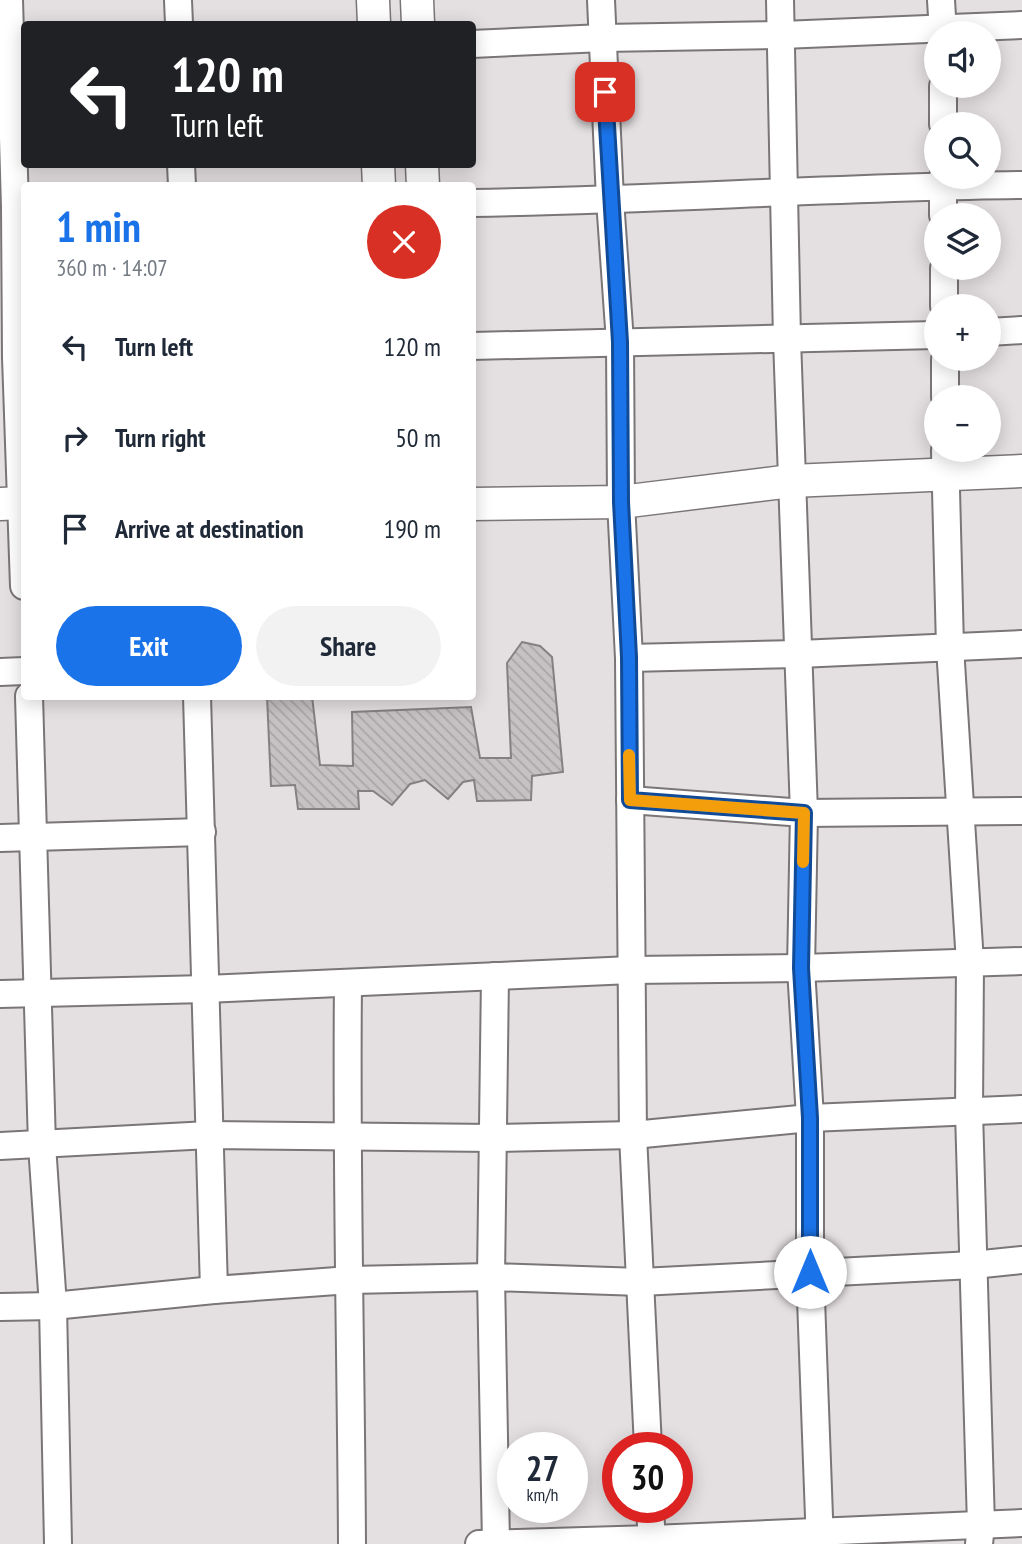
<!DOCTYPE html>
<meta charset="utf-8">
<style>
body{margin:0;font-family:"PT Sans Narrow",sans-serif;background:#f2f2f3;color:#1f2937;height:100vh;display:flex;flex-direction:column;font-size:26px;white-space:nowrap}
*{box-sizing:border-box;margin:0}
p{font-size:23px;color:#747a83}
.icon{flex:none;width:38px;height:38px;fill:none;stroke:currentColor;stroke-width:2;stroke-linecap:round;stroke-linejoin:round}
.map{position:relative;flex:1;overflow:hidden}
.side{position:absolute;left:21px;top:182px;width:455px;height:518px;display:flex;flex-direction:column;background:#fff;border-radius:7px;box-shadow:0 4px 18px #0003}
.side>*{flex:none}
.banner{position:absolute;left:21px;top:21px;width:455px;height:147px;border-radius:7px;box-shadow:0 4px 18px #0003;background:#202124;color:#fff;overflow:hidden}
.fabs{position:absolute;left:924px;top:21px;display:grid;gap:14px}
.fabs a{display:grid;place-items:center;width:77px;height:77px;border-radius:50%;background:#fff;box-shadow:0 4px 18px #0003;font-size:35px}
.speed{position:absolute;left:497px;top:1432px;display:flex;gap:14px;font-size:35px;font-weight:700;text-align:center}
.speed>*{display:grid;place-content:center;width:91px;height:91px;border-radius:50%;background:#fff;box-shadow:0 4px 18px #0003;line-height:1}
.speed small{font-size:18px;font-weight:400}
.speed .limit{border:10px solid #d22;background:#fff;color:#111}
.pin{position:absolute;display:grid;place-items:center;width:60px;height:60px;color:#fff;margin:-30px;border-radius:14px;box-shadow:0 4px 10px #0006}
.me{position:absolute;width:77px;margin:-38px;rotate:0deg;stroke-linejoin:round;filter:drop-shadow(0 0 5px #0008)}
.turn{display:flex;align-items:center;gap:24px;height:147px;padding:0 35px;font-size:32px}
.turn .icon{width:91px;height:91px;stroke-width:2.5}
.turn b{display:block;font-size:49px;line-height:60px}
.round{display:grid;place-items:center;flex:none;width:74px;height:74px;border-radius:37px;background:#f2f2f3}
.head{display:flex;align-items:center;justify-content:space-between;height:119px;padding:0 35px}
h1{font-size:42px;font-weight:800;line-height:52px;color:#1a73e8}
.cta{display:flex;gap:14px;margin-top:auto;padding:14px 35px}
.cta a{flex:1;height:80px;border-radius:42px;background:#1a73e8;color:#fff;font-size:28px;font-weight:800;line-height:80px;text-align:center}
.cta a+a{background:#f2f2f3;color:#1f2937}
ul{padding:0;list-style:none}
li{display:flex;align-items:center;gap:21px;height:91px;padding:0 35px}
li div{flex:1}
li b{display:block;font-size:26px}
li em{font-style:normal}
.map>svg:first-child{display:block}
.building{fill:url(#building-back-hatch);stroke:#858182;stroke-width:2}
.lines{fill:none;stroke-linecap:round;stroke-linejoin:round}
.minor-casing{stroke:#7a7577;stroke-width:30}
.tertiary-casing{stroke:#7a7577;stroke-width:35}
.minor{stroke:#fff;stroke-width:26}
.tertiary{stroke:#fff;stroke-width:32}
.route-casing{stroke:#114b97;stroke-width:18}
.route{stroke:#1a73e8;stroke-width:12}
.slow{stroke:#f59e0b;stroke-width:12}
</style>
<div class="map">
<svg width="1022" height="1544" viewBox="0 0 1022 1544">
<defs>
<pattern id="building-back-hatch" width="6" height="6" patternUnits="userSpaceOnUse" patternTransform="scale(1.75)"><rect width="6" height="6" fill="#c6c1c3"/><path d="M-1 5l2 2M0 0l6 6M5-1l2 2" fill="none" stroke="#aaa5a7"/></pattern>
</defs>
<rect width="100%" height="100%" fill="#e4dfe1"/>
<path class="building" d="M522 642 540 646 552 657 563 772 532 776 531 800 477 801 474 780 463 782 448 799 425 780 410 784 392 805 373 791H358L359 809H298L295 785 271 786 267 696H312L320 765 353 766 352 712 471 707 480 758H511L507 663Z"/>
<g class="lines">
<defs>
<g id="minor">
<path d="M9 0 15 207 16 357 24 586"/>
<path d="M178 0 179 24"/>
<path d="M601 0 610 200 620 342 621 502 629 658 633 1135 648 1447"/>
<path d="M780 0 787 339 804 813 801 968 810 1118V1272L820 1544"/>
<path d="M941 0 943 33"/>
<path d="M472 44 603 38 782 35 1022 25"/>
<path d="M943 124V86"/>
<path d="M181 164 182 186"/>
<path d="M943 177V215"/>
<path d="M472 203C656 200 839 187 1022 185"/>
<path d="M944 268V306"/>
<path d="M989 332 1022 330"/>
<path d="M472 346 936 335"/>
<path d="M945 359V397"/>
<path d="M945 450 950 647 970 963 969 1112 981 1525 979 1544"/>
<path d="M629 658 799 654 1022 644"/>
<path d="M0 672 24 671"/>
<path d="M29 696 42 1145 53 1306 58 1544"/>
<path d="M197 696 214 1290"/>
<path d="M630 800 804 813 1022 811"/>
<path d="M0 838 202 832"/>
<path d="M495 976 491 1277 496 1544"/>
<path d="M348 983C346 1170 351 1357 352 1544"/>
<path d="M0 994 206 989 631 970 801 968 1022 961"/>
<path d="M0 1146 209 1135 494 1138 633 1135 810 1118 1022 1109"/>
<path d="M0 1307 53 1306 214 1290 350 1280 491 1277 641 1282 973 1265 1022 1260"/>
<path d="M650 1507 652 1544"/>
<path d="M479 1544 652 1539 1022 1523"/>
</g>
<g id="tertiary">
<path d="M373 0 374 24"/>
<path d="M417 0 418 24"/>
<path d="M378 164 379 186"/>
<path d="M422 164 423 186"/>
<path d="M0 504 24 503"/>
<path d="M472 504 621 502 791 481 1022 471"/>
</g>
</defs>
<use href="#minor" class="minor-casing"/>
<use href="#tertiary" class="tertiary-casing"/>
<use href="#minor" class="minor"/>
<use href="#tertiary" class="tertiary"/>
</g>
<g class="lines">
<defs>
<path id="route" d="M605 92 620 342 621 502 629 657 630 800 804 813 801 968 810 1118V1272"/>
</defs>
<use href="#route" class="route-casing"/>
<use href="#route" class="route"/>
<path class="slow" d="M629 755 630 800 804 813 803 862"/>
</g>
</svg>
<div class="fabs">
<a><svg class="icon" aria-label="sound" viewBox="0 0 24 24"><path d="M4 9h4l5-4v14l-5-4H4zM17 9q2 3 0 6"/></svg></a>
<a><svg class="icon" aria-label="search" viewBox="0 0 24 24"><circle cx="10" cy="10" r="6"/><path d="M15 15l6 6"/></svg></a>
<a><svg class="icon" aria-label="layers" viewBox="0 0 24 24"><path d="M12 4l9 5-9 5-9-5zM3 14l9 5 9-5"/></svg></a>
<a>+</a>
<a>−</a>
</div>
<div class="speed"><div>27<small>km/h</small></div><div class="limit">30</div></div>
<div class="pin" style="left:605px;top:92px;background:#d93025"><svg class="icon" aria-label="arrive" viewBox="0 0 24 24"><path d="M6 21V4h12l-3 4 3 4H6"/></svg></div>
<svg class="me" style="left:810px;top:1272px" viewBox="-20 -20 40 40"><circle r="19" fill="#fff"/><path d="M0-13L10 11 0 6-10 11z" fill="#1a73e8"/></svg>
<div class="banner">
<div class="turn"><svg class="icon" aria-label="left" viewBox="0 0 24 24"><path d="M17 20v-9H6M10 6l-5 5 5 5"/></svg><div><b>120 m</b>Turn left</div></div>
</div>
<section class="side">
<div class="head"><div><h1>1 min</h1><p>360 m · 14:07</p></div><a class="round" style="background:#d93025;color:#fff"><svg class="icon" aria-label="close" viewBox="0 0 24 24"><path d="M6 6l12 12M18 6L6 18"/></svg></a></div>
<ul>
<li><svg class="icon" aria-label="left" viewBox="0 0 24 24"><path d="M17 20v-9H6M10 6l-5 5 5 5"/></svg><div><b>Turn left</b></div><em>120 m</em></li>
<li><svg class="icon" aria-label="right" viewBox="0 0 24 24"><path d="M7 20v-9h11M14 6l5 5-5 5"/></svg><div><b>Turn right</b></div><em>50 m</em></li>
<li><svg class="icon" aria-label="arrive" viewBox="0 0 24 24"><path d="M6 21V4h12l-3 4 3 4H6"/></svg><div><b>Arrive at destination</b></div><em>190 m</em></li>
</ul>
<div class="cta"><a>Exit</a><a>Share</a></div>
</section>
</div>
